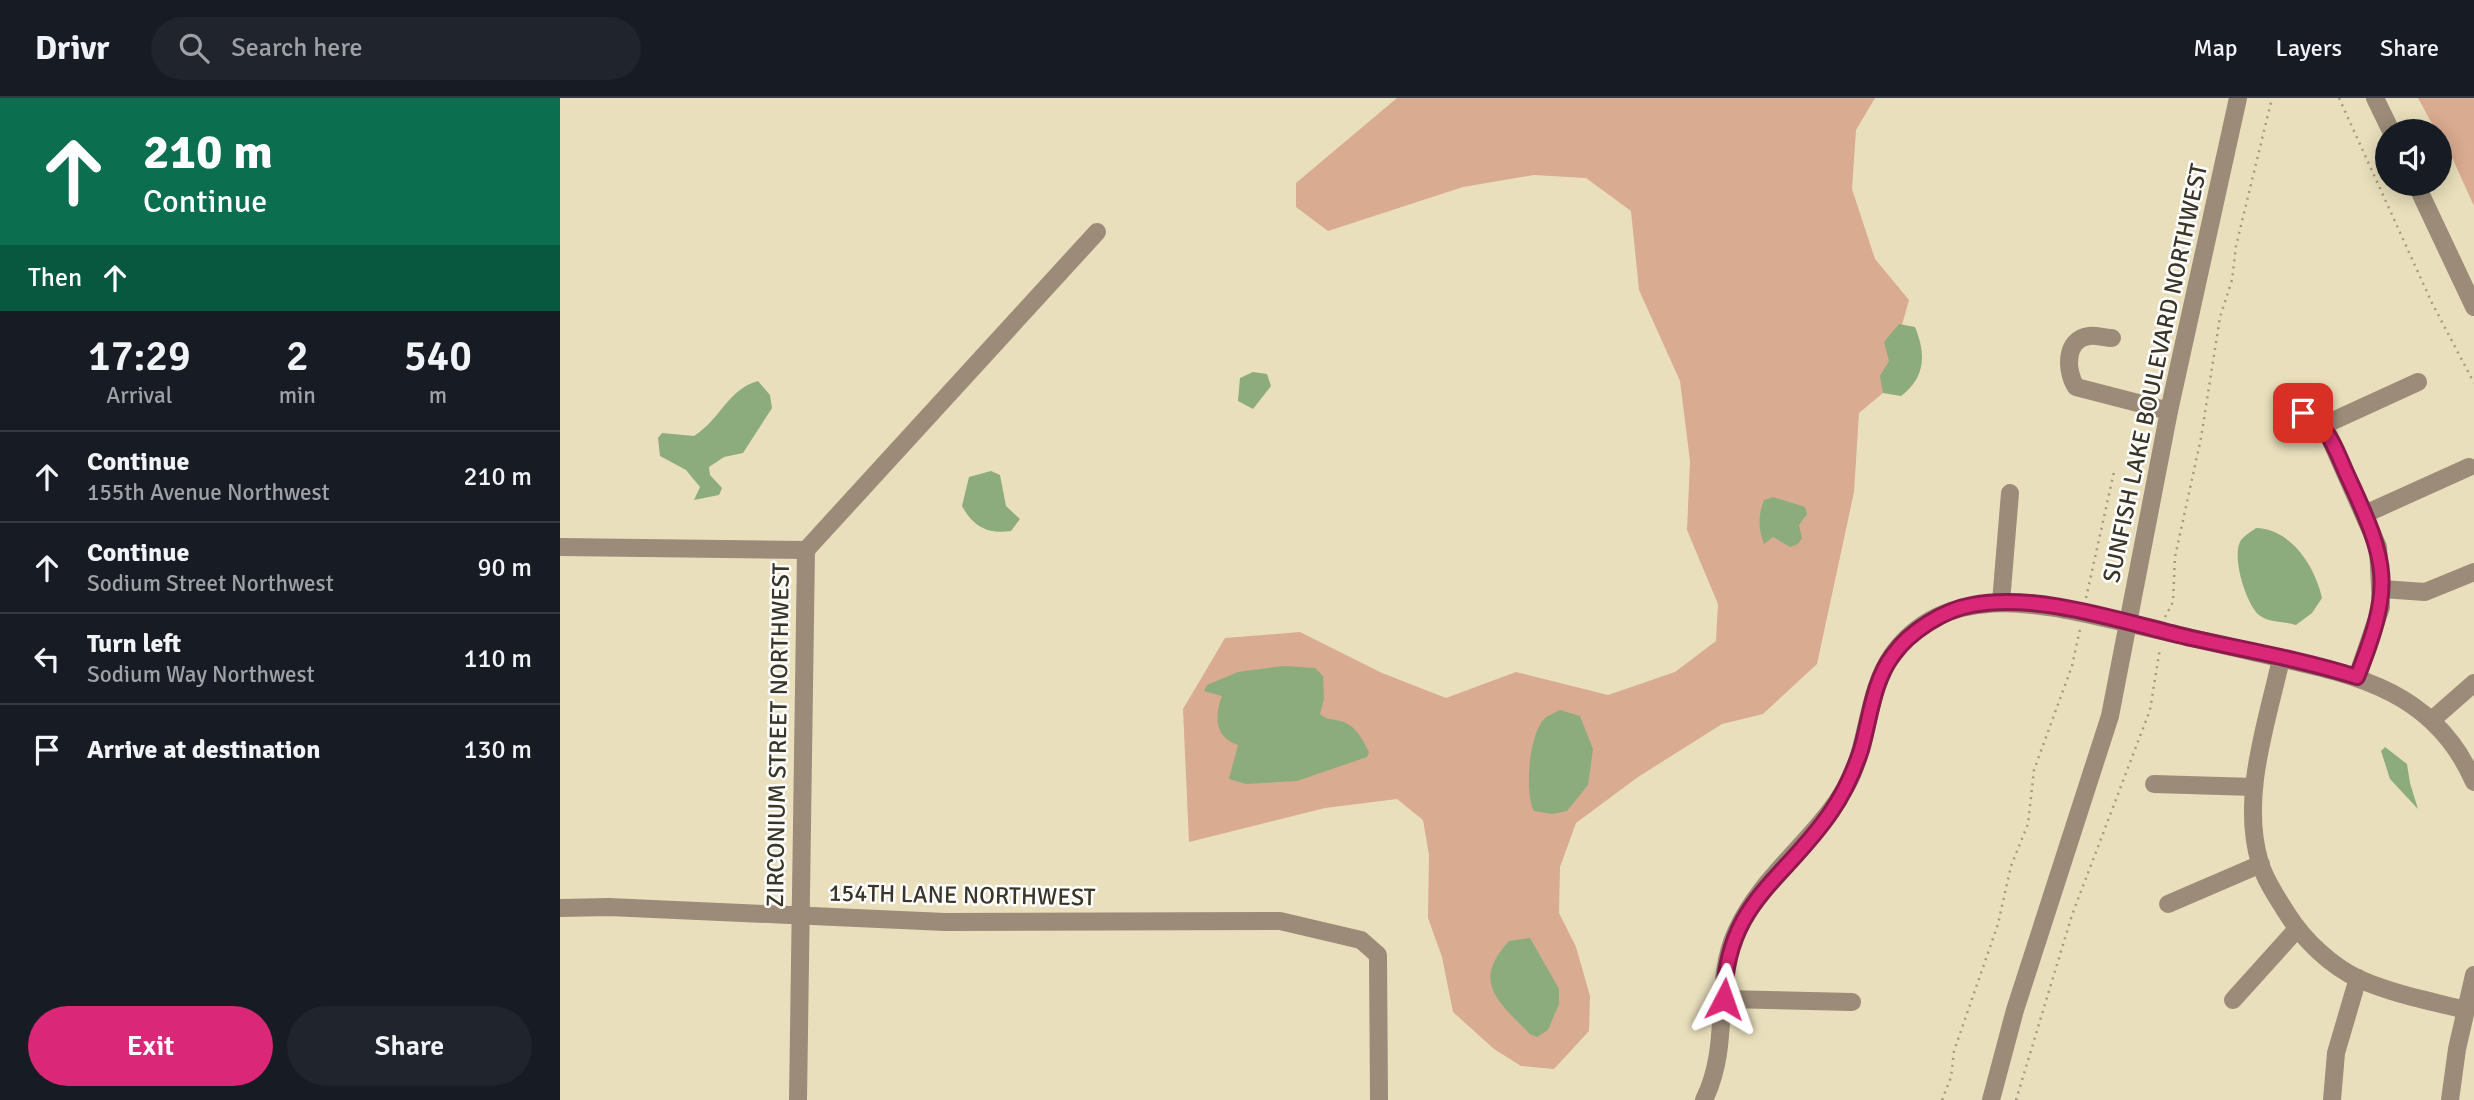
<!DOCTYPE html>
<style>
body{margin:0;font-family:Signika,sans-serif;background:#20242c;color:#f1f3f6;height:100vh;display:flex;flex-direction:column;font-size:26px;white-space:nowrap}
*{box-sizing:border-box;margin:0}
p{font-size:23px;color:#9ea1a6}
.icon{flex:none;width:38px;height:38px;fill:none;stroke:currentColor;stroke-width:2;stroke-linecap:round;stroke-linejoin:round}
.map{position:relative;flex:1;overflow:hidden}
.details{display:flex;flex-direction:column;background:#171b24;width:560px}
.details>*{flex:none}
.top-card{background:#0b6e4f;color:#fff;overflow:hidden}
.fabs{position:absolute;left:1815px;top:21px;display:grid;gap:14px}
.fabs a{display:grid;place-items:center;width:77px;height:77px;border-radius:50%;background:#171b24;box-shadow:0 4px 18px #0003;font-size:35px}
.pin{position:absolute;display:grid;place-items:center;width:60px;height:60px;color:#fff;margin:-30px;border-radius:14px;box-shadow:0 4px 10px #0006}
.me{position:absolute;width:77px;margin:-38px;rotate:4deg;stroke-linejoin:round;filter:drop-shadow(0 0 5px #0008)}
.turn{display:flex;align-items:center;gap:24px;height:147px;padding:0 28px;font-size:32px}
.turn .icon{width:91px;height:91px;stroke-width:2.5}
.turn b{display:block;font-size:49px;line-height:60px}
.then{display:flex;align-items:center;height:66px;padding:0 28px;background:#0003;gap:14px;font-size:26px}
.eta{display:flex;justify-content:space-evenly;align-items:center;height:119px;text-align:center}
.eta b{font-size:42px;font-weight:600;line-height:49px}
.button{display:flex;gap:14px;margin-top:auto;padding:14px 28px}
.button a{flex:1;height:80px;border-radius:42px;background:#db2777;color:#fff;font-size:28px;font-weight:600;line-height:80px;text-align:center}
.button a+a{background:#20242c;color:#f1f3f6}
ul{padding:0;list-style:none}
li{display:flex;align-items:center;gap:21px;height:91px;padding:0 28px;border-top:2px solid #363941}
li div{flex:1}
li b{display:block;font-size:26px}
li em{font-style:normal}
header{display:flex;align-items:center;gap:42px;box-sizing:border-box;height:98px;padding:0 35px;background:#171b24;border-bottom:2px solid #363941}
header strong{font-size:33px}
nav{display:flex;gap:38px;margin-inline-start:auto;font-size:24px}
.search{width:490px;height:63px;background:#20242c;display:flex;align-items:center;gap:18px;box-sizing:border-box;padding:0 24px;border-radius:38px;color:#9ea1a6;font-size:26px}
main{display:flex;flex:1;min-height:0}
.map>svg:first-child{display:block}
.green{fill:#d9ab90}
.water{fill:#8cac7e}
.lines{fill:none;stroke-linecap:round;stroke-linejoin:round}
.path{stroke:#a29b80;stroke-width:2.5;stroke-dasharray:2 5;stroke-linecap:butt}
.minor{stroke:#9b8b78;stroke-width:18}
.route-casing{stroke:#8e194d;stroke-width:18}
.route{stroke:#db2777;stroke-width:12}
.labels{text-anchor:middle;stroke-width:5;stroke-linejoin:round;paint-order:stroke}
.street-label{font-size:24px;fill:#393527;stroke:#fff}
</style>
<header>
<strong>Drivr</strong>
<div class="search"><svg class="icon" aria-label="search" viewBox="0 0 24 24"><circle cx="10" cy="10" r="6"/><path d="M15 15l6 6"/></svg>Search here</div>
<nav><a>Map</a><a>Layers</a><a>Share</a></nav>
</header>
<main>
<section class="details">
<div class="top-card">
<div class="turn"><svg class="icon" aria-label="ahead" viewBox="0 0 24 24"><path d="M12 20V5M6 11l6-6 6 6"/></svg><div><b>210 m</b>Continue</div></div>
<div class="then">Then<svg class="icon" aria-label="ahead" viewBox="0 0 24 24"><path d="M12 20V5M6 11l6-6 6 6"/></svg></div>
</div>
<div class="eta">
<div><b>17:29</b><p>Arrival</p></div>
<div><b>2</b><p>min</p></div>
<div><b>540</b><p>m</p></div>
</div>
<ul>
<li><svg class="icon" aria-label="ahead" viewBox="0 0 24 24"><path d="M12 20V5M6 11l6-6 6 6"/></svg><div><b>Continue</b><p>155th Avenue Northwest</p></div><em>210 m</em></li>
<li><svg class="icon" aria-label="ahead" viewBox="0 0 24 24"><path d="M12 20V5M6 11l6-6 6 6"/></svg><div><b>Continue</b><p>Sodium Street Northwest</p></div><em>90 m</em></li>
<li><svg class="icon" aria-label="left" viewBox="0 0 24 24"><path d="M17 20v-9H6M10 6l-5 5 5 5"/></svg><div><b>Turn left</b><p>Sodium Way Northwest</p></div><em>110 m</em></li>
<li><svg class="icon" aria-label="arrive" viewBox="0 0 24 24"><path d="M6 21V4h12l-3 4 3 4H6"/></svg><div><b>Arrive at destination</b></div><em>130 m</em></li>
</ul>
<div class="button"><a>Exit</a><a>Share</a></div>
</section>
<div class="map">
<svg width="1914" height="1002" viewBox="0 0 1914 1002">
<rect width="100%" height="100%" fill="#e9dfbc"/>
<g class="green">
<path d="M837 0H1315L1296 32 1292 91 1315 161 1349 202 1323 295 1299 315 1294 394 1257 566 1203 616 1162 626 1078 679 1016 725 1000 769 999 815 1016 849 1030 898 1029 933 994 971 961 968 934 951 893 914 882 859 868 820 869 757 863 722 837 701 765 710 629 744 623 611 665 540 740 534 822 575 886 600 956 574 1048 597 1115 574 1156 543 1158 506 1127 432 1130 363 1120 283 1079 192 1071 113 1026 80 974 77 903 89 768 133 736 109V85Z"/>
<path d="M1858 0H1914V108L1880 33H1876Z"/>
</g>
<g class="water">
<path d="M1339 226 1355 229C1366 256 1366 279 1341 298L1323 295 1320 278 1329 263 1324 244Z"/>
<path d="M693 274 707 276 711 288 693 311 678 303 680 280Z"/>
<path d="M198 283 210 297 212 310 183 355 164 359 149 369 150 377 162 390 159 397 134 402 140 389 126 372 100 358 98 340 102 335 134 338C160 322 168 291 198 283Z"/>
<path d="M431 373 440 377 446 408 460 421 451 433C429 436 414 430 402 408L409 379Z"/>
<path d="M1213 399 1245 409 1247 416 1239 427 1242 440 1238 446 1230 449 1213 439 1204 446C1198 430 1198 418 1204 402Z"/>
<path d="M1696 430C1731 431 1755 468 1762 500L1752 515 1736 527C1724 523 1709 525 1699 517 1686 506 1672 460 1680 444 1683 438 1691 434 1696 430Z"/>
<path d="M724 568 755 570 763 578 764 601 760 616C766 621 769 621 776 622 795 625 801 639 809 654L807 659 737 683 686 686 669 681 678 647C655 639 654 619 662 598L644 593 647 587 678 574Z"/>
<path d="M1000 612 1020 618 1033 651 1028 687 1007 713 992 716 974 713C964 695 969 635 985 620 989 617 996 614 1000 612Z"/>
<path d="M1825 649 1847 666 1850 685 1858 711 1830 681 1821 653Z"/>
<path d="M970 840 999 891V906L988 932 977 939 970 936C938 904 911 884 949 843Z"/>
</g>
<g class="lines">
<g class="path">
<path d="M1779 0 1872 205 1914 285"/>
<path d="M1526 500 1554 374"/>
<path d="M1605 519 1613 504 1615 459 1641 340 1660 219 1672 182 1676 148 1712 0"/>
<path d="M1382 1002 1391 979 1394 953 1438 826 1451 768 1468 726 1474 672 1512 568 1520 531"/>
<path d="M1456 1002 1512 817 1590 612 1600 550"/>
</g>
<g class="minor">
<path d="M1815 0 1831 33"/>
<path d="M1856 86 1914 209"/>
<path d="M1552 240C1545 240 1536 237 1529 238 1504 241 1506 274 1516 289L1609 313"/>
<path d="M1722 302 1764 327 1818 449 1821 509 1797 579"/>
<path d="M1764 327 1858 284"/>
<path d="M1805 416 1909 369"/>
<path d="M0 449 246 452"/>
<path d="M1822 491 1865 494 1914 474"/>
<path d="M1441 504 1450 395"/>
<path d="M1721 561C1707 625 1680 699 1700 765 1706 784 1718 801 1728 817 1744 842 1771 868 1799 881 1833 896 1870 903 1906 912"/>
<path d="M1873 621 1914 585"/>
<path d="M1594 686 1694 689"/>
<path d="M1608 806 1701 766"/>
<path d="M0 810 49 809 385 824 720 823 801 842 818 857 819 1002"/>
<path d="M1164 901 1292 904"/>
<path d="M1673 902 1737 831"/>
<path d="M238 1002 246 452 537 134"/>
<path d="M1144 1002C1172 945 1152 887 1176 834 1201 777 1257 741 1287 687 1309 647 1306 595 1332 557 1387 480 1486 507 1562 524 1602 533 1641 542 1680 551 1776 574 1870 582 1914 684"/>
<path d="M1431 1002 1455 912 1550 618 1609 313 1678 0"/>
<path d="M1772 1002 1776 955 1798 880"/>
<path d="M1890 1002 1897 951 1914 877"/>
</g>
</g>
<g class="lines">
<defs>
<path id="route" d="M1164 901C1166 804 1223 784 1271 714 1284 695 1294 673 1301 652 1310 621 1313 583 1333 557 1350 533 1384 512 1412 507 1479 494 1566 525 1631 540 1686 552 1743 562 1797 579 1833 488 1829 467 1788 379 1774 349 1772 332 1743 315"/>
</defs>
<use href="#route" class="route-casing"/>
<use href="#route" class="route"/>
</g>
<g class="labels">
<g class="street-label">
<text transform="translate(1595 275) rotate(-78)" y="8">SUNFISH LAKE BOULEVARD NORTHWEST</text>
<text transform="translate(218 637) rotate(-89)" y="8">ZIRCONIUM STREET NORTHWEST</text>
<text transform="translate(402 797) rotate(1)" y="8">154TH LANE NORTHWEST</text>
</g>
</g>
</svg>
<div class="fabs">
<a><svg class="icon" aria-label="sound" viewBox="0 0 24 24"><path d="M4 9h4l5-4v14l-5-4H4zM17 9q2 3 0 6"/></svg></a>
</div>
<div class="pin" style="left:1743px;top:315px;background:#d93025"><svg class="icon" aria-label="arrive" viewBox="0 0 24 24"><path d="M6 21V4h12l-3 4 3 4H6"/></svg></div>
<svg class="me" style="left:1164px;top:901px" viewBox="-20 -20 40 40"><path d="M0-17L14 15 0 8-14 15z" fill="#db2777" stroke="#fff" stroke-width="4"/></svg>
</div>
</main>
